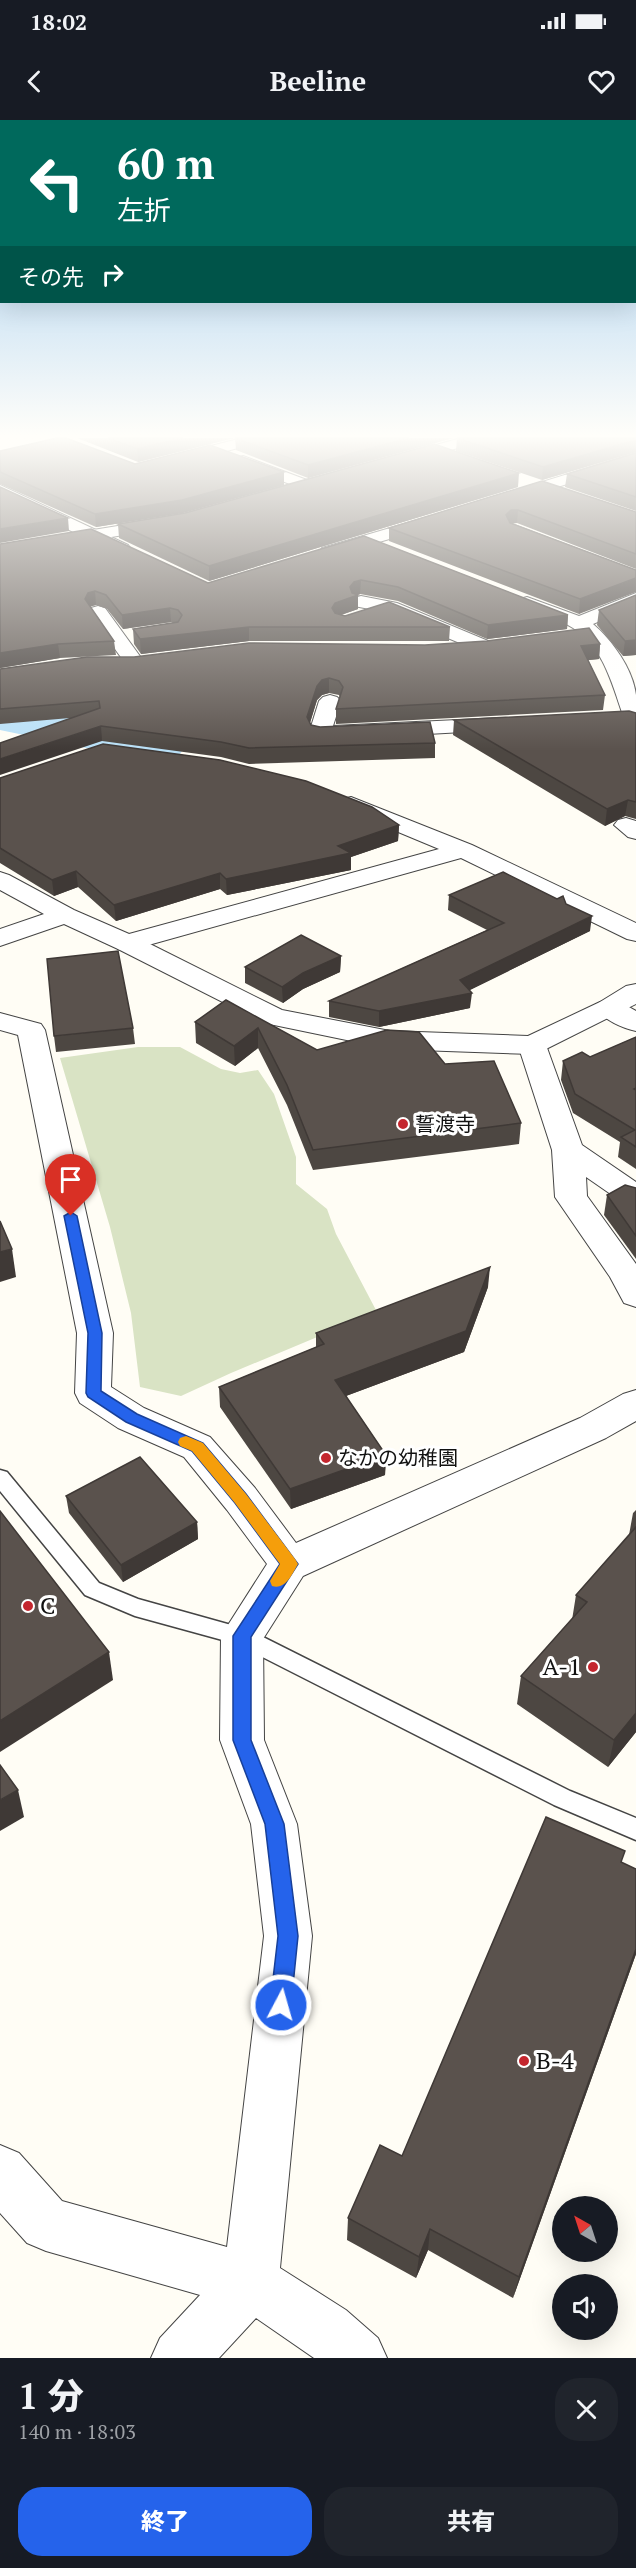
<!DOCTYPE html>
<html lang="ja">
<meta charset="utf-8">
<style>
body{margin:0;font-family:"PT Serif","Noto Sans JP",serif;background:#20242c;color:#f1f3f6;height:100vh;display:flex;flex-direction:column;font-size:22px;white-space:nowrap}
*{box-sizing:border-box;margin:0}
p{font-size:20px;color:#9ea1a6}
.icon{flex:none;width:33px;height:33px;fill:none;stroke:currentColor;stroke-width:2;stroke-linecap:round;stroke-linejoin:round}
.map{position:relative;height:2238px;overflow:hidden}
.sheet{display:flex;flex-direction:column;background:#171b24;flex:1}
.sheet>*{flex:none}
.guide{position:absolute;left:0px;top:0px;width:636px;height:183px;box-shadow:0 6px 24px #0002;background:#00695c;color:#fff;overflow:hidden}
.needle{width:39px;rotate:321deg}
.buttons{position:absolute;left:552px;top:2076px;display:grid;gap:12px}
.buttons a{display:grid;place-items:center;width:66px;height:66px;border-radius:50%;background:#171b24;box-shadow:0 6px 24px #0002;font-size:30px}
.pin{position:absolute;display:grid;place-items:center;width:51px;height:51px;color:#fff;margin:-62px -26px;border-radius:50% 50% 50% 0;rotate:-45deg;box-shadow:0 0 6px #0007}
.pin .icon{rotate:45deg}
.me{position:absolute;width:66px;margin:-33px;rotate:6deg;stroke-linejoin:round;filter:drop-shadow(0 0 4px #0008)}
.turn{display:flex;align-items:center;gap:21px;height:126px;padding:0 18px;font-size:27px}
.turn .icon{width:78px;height:78px;stroke-width:2.5}
.turn b{display:block;font-size:42px;line-height:51px}
.then{display:flex;align-items:center;height:57px;padding:0 18px;background:#0003;gap:12px;font-size:22px}
.round{display:grid;place-items:center;flex:none;width:63px;height:63px;border-radius:24px;background:#20242c}
.summary{display:flex;align-items:center;justify-content:space-between;height:102px;padding:0 18px}
h1{font-size:36px;font-weight:800;line-height:45px}
.primary-button{display:flex;gap:12px;margin-top:auto;padding:12px 18px}
.primary-button a{flex:1;height:69px;border-radius:24px;background:#2563eb;color:#fff;font-size:24px;font-weight:800;line-height:69px;text-align:center}
.primary-button a+a{background:#20242c;color:#f1f3f6}
.status{display:flex;justify-content:space-between;align-items:center;height:42px;padding:0 30px;background:#171b24;direction:ltr}
.status svg{height:16px;fill:currentColor}
header{display:flex;justify-content:space-between;align-items:center;height:78px;padding:0 18px;background:#171b24;font-size:27px;font-weight:800}
.map>svg:first-child{display:block}
.cemetery{fill:#d9e3c4}
.lines{fill:none;stroke-linecap:round;stroke-linejoin:round}
.river{fill:#b9e0f7;fill-rule:evenodd}
.service-casing{stroke:#444;stroke-width:3}
.minor-casing{stroke:#444;stroke-width:2}
.tertiary-casing{stroke:#444;stroke-width:2}
.service{fill:#fff;fill-rule:evenodd}
.minor{fill:#fff;fill-rule:evenodd}
.tertiary{fill:#fff;fill-rule:evenodd}
.wall{fill:#4d4742}
.shaded-wall{fill:#3f3936}
.building{fill:#5a524d;stroke:#3f3936;stroke-width:1.5}
.route{fill:#2563eb;stroke:#184099;stroke-width:1.5}
.slow{fill:#f59e0b}
.poi-dot{fill:#c4262e;stroke:#fff;stroke-width:2}
.labels{text-anchor:middle;stroke-width:6;stroke-linejoin:round;paint-order:stroke}
.poi-label{font-size:20px;fill:#111;stroke:#fff;text-anchor:start}
.near-poi-label{font-size:24px;fill:#111;stroke:#fff;text-anchor:start}
</style>
<div class="status"><b>18:02</b><svg viewBox="0 0 49 12"><path d="M0 12V9h3v3zM5 12V6h3v6zM10 12V3h3v9zM15 12V0h3v12zM26 1h20v11H26zM47 4h2v5h-2z"/></svg></div>
<header><svg class="icon" aria-label="back" viewBox="0 0 24 24"><path d="M15 5l-7 7 7 7"/></svg>Beeline<svg class="icon" aria-label="heart" viewBox="0 0 24 24"><path d="M12 20l-8-8c-3-5 5-10 8-4 3-6 11-1 8 4z"/></svg></header>
<div class="map">
<svg width="636" height="2238" viewBox="0 0 636 2238">
<rect width="100%" height="100%" fill="#fffdf5"/>
<path class="cemetery" d="M138 927H180L221 949 240 953 258 950 274 974 296 1037V1064L327 1089 336 1114 377 1192 231 1253 181 1276 140 1267 131 1193 110 1107 60 938Z"/>
<g class="lines">
<path class="river" d="M0 577 28 585 177 616 185 627 177 638 158 643 0 610Z"/>
<defs>
<path id="service" d="M0 1350 7 1352 99 1463 138 1479 249 1510 570 1671 636 1698V1720L554 1685 237 1524 135 1496 85 1475 0 1371Z"/>
<g id="minor">
<path d="M242 318H267L264 321 174 345 166 340 168 337Z"/>
<path d="M636 333V343L515 380H503L501 377 503 374Z"/>
<path d="M243 336 315 363 317 366 315 369H303L237 344 235 341 237 338Z"/>
<path d="M0 365 128 425 131 429 128 433H116L0 376Z"/>
<path d="M431 396 437 397 440 401 437 405 328 437 322 436 319 432 322 428Z"/>
<path d="M636 473V486L593 504C612 520 633 549 636 575 636 585 636 597 636 607L628 606 625 601C613 568 605 528 573 508 558 498 537 494 520 487L518 483 520 479 527 477 579 496Z"/>
<path d="M361 476 397 483 493 523 496 527 493 531H479L385 492 354 486 352 482 354 478Z"/>
<path d="M98 486 105 488 142 539 145 543 142 547H128L88 492 91 488Z"/>
<path d="M330 575 337 577 341 581 333 606 499 598 507 599 510 604 507 609 499 610 320 620 312 618 309 613 319 581 323 577Z"/>
<path d="M351 677 472 725 636 803V821L627 819 461 738 127 831 118 829 114 823 118 817 439 729 343 689 339 684 343 679Z"/>
<path d="M626 698 636 701V719L628 717 614 705 618 700Z"/>
<path d="M610 880 620 882 636 891V911C622 908 604 900 596 888L600 882Z"/>
<path d="M0 893 41 904 45 910 113 1213 111 1267 144 1288 210 1317 255 1368 296 1423 580 1298 623 1274 636 1270V1301L606 1318 303 1456 263 1519 264 1620 297 1704 312 1816 280 2148 346 2190 378 2218 387 2238H314L256 2198 219 2238H151L160 2218 200 2175 46 2131 27 2123 0 2093V2025L19 2033 62 2081 227 2127 264 1816 251 1704 220 1620 221 1516 267 1444 227 1390 184 1337 118 1308 80 1283 75 1273 77 1213 18 915 0 910Z"/>
<path d="M532 916 542 919 546 925 582 1025 636 1062V1087L625 1084 586 1057 587 1076 636 1144V1187L624 1183 610 1157 555 1077 552 1030 518 925 522 919Z"/>
</g>
<g id="tertiary">
<path d="M461 318H485L482 321 399 345 391 340 393 337Z"/>
<path d="M161 399 167 400 170 404 167 408 0 435V425Z"/>
<path d="M0 752 9 755 74 790 136 817 282 890 390 911 528 916 600 882 626 866 636 864V884L542 931 532 934 390 929 274 905 264 903 118 829 64 804 0 826V809L44 794 0 770Z"/>
</g>
</defs>
<use href="#service" class="service-casing"/>
<use href="#minor" class="minor-casing"/>
<use href="#tertiary" class="tertiary-casing"/>
<use href="#service" class="service"/>
<use href="#minor" class="minor"/>
<use href="#tertiary" class="tertiary"/>
</g>
<g class="wall">
<path d="M77 318H234L138 342Z"/>
<path d="M235 318H453L308 358 236 330Z"/>
<path d="M457 318H636V332L542 360 456 331Z"/>
<path d="M0 331 135 344 284 365 183 393 96 407 0 364Z"/>
<path d="M636 333V391L565 367 567 354Z"/>
<path d="M542 361 636 392V449L517 403H512L636 450 579 494 389 421V408Z"/>
<path d="M518 367 209 461 119 418 118 404Z"/>
<path d="M364 416 568 495 567 509 487 519 398 481 360 474 357 475 358 489 341 495 450 507 449 521H249L141 534 134 524 133 509 174 503 171 502 123 509 107 489 96 485 90 486 114 521 116 535 60 538 0 548V424L208 463Z"/>
<path d="M636 475V535L623 536 597 505 599 490Z"/>
<path d="M600 524 599 539 588 540 605 575 603 590 336 604V589L340 577 339 575 329 573 322 575 317 580 310 603 311 605 320 607 435 623V638L249 644 221 637 102 621 70 598 0 604V549L134 537 425 525Z"/>
<path d="M636 593V699L625 696 605 706 453 615 454 600Z"/>
<path d="M0 658 399 705 398 721 351 737V750L227 775 220 769 116 801 78 767 54 776 0 743Z"/>
<path d="M449 775 566 784 590 811 469 870 470 888 379 907 329 897V881L487 810 448 790Z"/>
<path d="M341 836 340 852 303 869 283 883 245 863V847Z"/>
<path d="M226 880 317 930 445 944 521 1003 519 1024 313 1050 287 985 258 928 235 946 196 923 195 902Z"/>
<path d="M133 908 135 924 56 932 54 916Z"/>
<path d="M636 917V1049L618 1037 620 1022 573 993 561 960 563 941 590 937Z"/>
<path d="M636 1068V1139L604 1095 607 1075Z"/>
<path d="M488 1167 464 1232 346 1276 386 1335 385 1355 291 1389 220 1287 219 1267 316 1227V1213Z"/>
<path d="M66 1376 197 1402 198 1419 123 1462 69 1393Z"/>
<path d="M636 1390V1612L608 1647 517 1584 521 1556 572 1500 576 1475 629 1415 633 1393Z"/>
<path d="M622 1743 636 1749V1834L513 2178 428 2130 416 2158 347 2120 348 2098 402 2036Z"/>
</g>
<g class="shaded-wall">
<path d="M183 318H234L138 342 137 329Z"/>
<path d="M409 318H453L308 358V345Z"/>
<path d="M636 320V332L542 360 543 347Z"/>
<path d="M284 352V365L183 393 96 407 95 394Z"/>
<path d="M519 353 518 367 209 461V446Z"/>
<path d="M511 390H518L517 403 510 404 506 395Z"/>
<path d="M68 398 69 411 0 423V409Z"/>
<path d="M636 458V472L579 494 580 479Z"/>
<path d="M361 460 360 474 353 476 358 475V489L335 497 332 488 335 483 350 467 354 462Z"/>
<path d="M95 471 96 485 89 487 85 479 88 473Z"/>
<path d="M170 488 171 502 123 509 122 495Z"/>
<path d="M568 495 567 509 487 519 488 505Z"/>
<path d="M249 507V521L141 534 140 519Z"/>
<path d="M636 520V535L623 536 625 521Z"/>
<path d="M58 524 60 538 0 548V533Z"/>
<path d="M600 524 599 539 580 541 581 526Z"/>
<path d="M329 558V573L322 575 317 580 307 612V597L317 566 322 560Z"/>
<path d="M101 606 102 621 0 655V639Z"/>
<path d="M628 680 625 696 605 706 607 689Z"/>
<path d="M399 705 398 721 351 737V750L227 775 226 759 338 726Z"/>
<path d="M76 751 78 767 54 776 52 760Z"/>
<path d="M220 753V769L116 801 114 785Z"/>
<path d="M592 796 590 811 460 875 472 873 470 888 379 907V891L460 860Z"/>
<path d="M341 836 340 852 303 869 283 883 282 867 303 853Z"/>
<path d="M258 908V928L235 946 234 926Z"/>
<path d="M12 1129 16 1157 0 1162V1132Z"/>
<path d="M490 1147 488 1167 464 1232 335 1280V1260Z"/>
<path d="M386 1335 385 1355 291 1389 290 1369Z"/>
<path d="M197 1402 198 1419 123 1462 121 1445Z"/>
<path d="M109 1532 113 1560 0 1632V1601Z"/>
<path d="M636 1593V1612L608 1647 614 1620Z"/>
<path d="M18 1670 24 1697 0 1711V1680Z"/>
<path d="M636 1829V1834L513 2178 519 2157Z"/>
<path d="M430 2109 428 2130 416 2158 419 2137Z"/>
</g>
<g class="building">
<path d="M57 318H66L135 344 210 325 284 352 182 380 95 394 0 352V331Z"/>
<path d="M108 318H183L137 329Z"/>
<path d="M235 318H409L308 345Z"/>
<path d="M457 318H636V320L543 347Z"/>
<path d="M434 324 519 353 209 446 118 404 185 393Z"/>
<path d="M636 333V377L567 354Z"/>
<path d="M542 361 636 392V434L518 390H511L506 395 510 403 636 450V458L580 479 389 408Z"/>
<path d="M0 367 68 398 0 409Z"/>
<path d="M91 409 208 463 364 416 568 495 488 505 398 467 361 460 354 462 350 467 352 473 358 475 335 483 332 488 335 493 345 496 389 482 450 507H249L140 519 133 509 178 502 182 495 178 490 170 488 122 495 106 475 95 471 88 473 85 479 114 521 58 524 0 533V424Z"/>
<path d="M636 475V520L625 521 599 490Z"/>
<path d="M589 508 600 524 581 526 605 575 336 589 343 567 339 561 329 558 322 560 317 566 307 597 311 605 320 607 430 602 435 623 249 628 221 622 101 606 0 639V623L100 588 99 581 0 589V549L87 537H134L249 523 425 525 487 521Z"/>
<path d="M629 591 636 593V682L628 680 607 689 454 600Z"/>
<path d="M103 624 220 640 306 661 372 687 399 705 338 726 351 733 226 759 220 753 114 785 76 751 52 760 0 728V658Z"/>
<path d="M503 752 557 779 563 776 566 784 592 796 460 860 472 873 379 891 329 881 504 803 449 775Z"/>
<path d="M301 815 341 836 303 853 282 867 245 847Z"/>
<path d="M118 831 133 908 54 916 47 839Z"/>
<path d="M226 880 317 930 387 910 419 912 445 944 494 941 521 1003 313 1030 287 965 258 908 234 926 195 902Z"/>
<path d="M636 917V968L634 969 636 970V1027L621 1017 635 1010 575 974 563 941 582 932 590 937Z"/>
<path d="M625 1065 636 1068V1116L607 1075Z"/>
<path d="M0 1101 12 1129 0 1132Z"/>
<path d="M490 1147 466 1211 335 1260 386 1335 290 1369 219 1267 324 1224 316 1213Z"/>
<path d="M140 1337 197 1402 121 1445 66 1376Z"/>
<path d="M0 1391 109 1532 0 1601Z"/>
<path d="M636 1407V1593L614 1620 521 1556 587 1482 576 1475Z"/>
<path d="M0 1645 18 1670 0 1680Z"/>
<path d="M546 1697 625 1731 621 1742 636 1749V1829L519 2157 430 2109 419 2137 348 2098 380 2025 402 2036Z"/>
</g>
<linearGradient id="sky" x2="0" y2="1"><stop stop-color="#95c6ee"/><stop offset="0.5" stop-color="#fffefa"/><stop offset="1" stop-color="#fffefa" stop-opacity="0"/></linearGradient>
<rect width="636" height="631" fill="url(#sky)"/>
<path class="route" d="M71 1092 77 1096 102 1213 101 1271 137 1294 203 1323 246 1374 298 1444 251 1517V1620L284 1704 298 1816 291 1885 288 1892 281 1895 273 1892 270 1885 278 1816 265 1704 233 1620V1516L280 1444 235 1383 192 1331 126 1302 88 1277 86 1273 88 1213 64 1096Z"/>
<path class="slow" d="M186 1316 203 1323 246 1374 295 1439 298 1444C292 1454 286 1470 272 1466L270 1461 280 1444 235 1383 192 1331 180 1326 178 1322 180 1318Z"/>
<g class="poi-dot">
<circle cx="403" cy="1004" r="6"/>
<circle cx="326" cy="1338" r="6"/>
<circle cx="28" cy="1486" r="6"/>
<circle cx="593" cy="1547" r="6"/>
<circle cx="524" cy="1941" r="6"/>
</g>
<g class="labels">
<g class="poi-label">
<text x="415" y="1011">誓渡寺</text>
<text x="338" y="1345">なかの幼稚園</text>
</g>
<g class="near-poi-label">
<text x="40" y="1494">C</text>
<text x="581" y="1555" text-anchor="end">A-1</text>
<text x="536" y="1949">B-4</text>
</g>
</g>
</svg>
<div class="buttons">
<a><svg class="needle" viewBox="-14 -14 28 28"><path d="M0-13l5 13h-10z" fill="#e53935"/><path d="M0 13l5-13h-10z" fill="#9ea1a6"/></svg></a>
<a><svg class="icon" aria-label="sound" viewBox="0 0 24 24"><path d="M4 9h4l5-4v14l-5-4H4zM17 9q2 3 0 6"/></svg></a>
</div>
<div class="pin" style="left:71px;top:1096px;background:#d93025"><svg class="icon" aria-label="arrive" viewBox="0 0 24 24"><path d="M6 21V4h12l-3 4 3 4H6"/></svg></div>
<svg class="me" style="left:281px;top:1885px" viewBox="-20 -20 40 40"><circle r="17" fill="#2563eb" stroke="#fff" stroke-width="3"/><path d="M0-11L8 9 0 5-8 9z" fill="#fff"/></svg>
<div class="guide">
<div class="turn"><svg class="icon" aria-label="left" viewBox="0 0 24 24"><path d="M17 20v-9H6M10 6l-5 5 5 5"/></svg><div><b>60 m</b>左折</div></div>
<div class="then">その先<svg class="icon" aria-label="right" viewBox="0 0 24 24"><path d="M7 20v-9h11M14 6l5 5-5 5"/></svg></div>
</div>
</div>
<section class="sheet">
<div class="summary"><div><h1>1 分</h1><p>140 m · 18:03</p></div><a class="round"><svg class="icon" aria-label="close" viewBox="0 0 24 24"><path d="M6 6l12 12M18 6L6 18"/></svg></a></div>
<div class="primary-button"><a>終了</a><a>共有</a></div>
</section>
